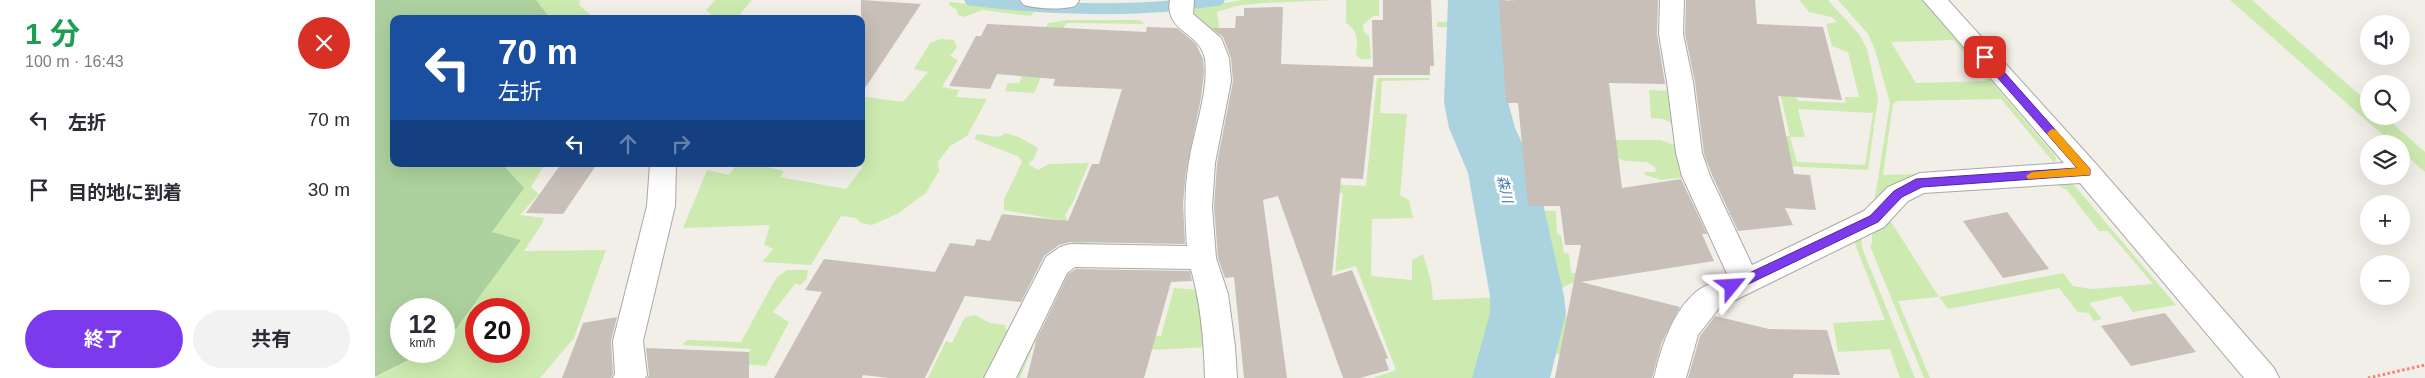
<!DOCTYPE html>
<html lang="ja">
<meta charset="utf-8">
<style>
body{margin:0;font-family:Arial,"Noto Sans JP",sans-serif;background:#f2f2f3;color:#2b2b33;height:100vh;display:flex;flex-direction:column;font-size:19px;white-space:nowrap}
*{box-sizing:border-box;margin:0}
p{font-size:16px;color:#7c7c81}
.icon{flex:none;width:28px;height:28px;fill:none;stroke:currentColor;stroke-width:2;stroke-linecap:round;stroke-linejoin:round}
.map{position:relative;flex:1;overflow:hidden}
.side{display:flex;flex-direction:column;background:#fff;width:375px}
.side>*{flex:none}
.banner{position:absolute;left:15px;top:15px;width:475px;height:152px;border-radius:10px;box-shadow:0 5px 20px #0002;background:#1a4fa0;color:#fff;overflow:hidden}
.fabs{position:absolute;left:1985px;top:15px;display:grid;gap:10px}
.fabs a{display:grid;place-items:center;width:50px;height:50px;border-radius:50%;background:#fff;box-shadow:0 5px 20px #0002;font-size:25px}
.speed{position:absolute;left:15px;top:298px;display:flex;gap:10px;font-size:25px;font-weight:700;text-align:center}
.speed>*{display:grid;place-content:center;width:65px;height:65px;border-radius:50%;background:#fff;box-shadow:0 5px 20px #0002;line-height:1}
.speed small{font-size:12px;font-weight:400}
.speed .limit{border:8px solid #d22;background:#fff;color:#111}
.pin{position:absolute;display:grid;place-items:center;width:42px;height:42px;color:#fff;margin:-21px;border-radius:10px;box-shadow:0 2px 8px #0006}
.me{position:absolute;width:55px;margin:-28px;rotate:63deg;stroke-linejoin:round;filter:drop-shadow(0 0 4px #0008)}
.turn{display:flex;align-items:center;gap:18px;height:105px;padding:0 25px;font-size:22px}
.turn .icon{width:65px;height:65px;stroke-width:2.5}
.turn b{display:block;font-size:35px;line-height:42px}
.lanes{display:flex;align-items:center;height:48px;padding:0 25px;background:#0003;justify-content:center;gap:25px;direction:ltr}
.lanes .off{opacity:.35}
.round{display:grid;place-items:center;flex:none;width:52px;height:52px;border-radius:26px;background:#f2f2f3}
.overview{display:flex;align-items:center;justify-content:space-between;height:85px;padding:0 25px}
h1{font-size:30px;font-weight:700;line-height:38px;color:#1e9e55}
.primary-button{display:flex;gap:10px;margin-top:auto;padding:10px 25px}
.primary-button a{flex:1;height:58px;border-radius:30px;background:#7c3aed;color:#fff;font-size:20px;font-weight:700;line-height:58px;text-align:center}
.primary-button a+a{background:#f2f2f3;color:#2b2b33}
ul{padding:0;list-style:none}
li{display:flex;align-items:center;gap:15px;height:70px;padding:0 25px}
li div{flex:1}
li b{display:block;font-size:19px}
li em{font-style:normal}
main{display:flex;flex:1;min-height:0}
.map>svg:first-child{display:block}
.grass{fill:#cdebb0;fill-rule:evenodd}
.forest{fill:#add19e}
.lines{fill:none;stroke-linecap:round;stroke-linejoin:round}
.stream{stroke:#aad3df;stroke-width:11}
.river{fill:#aad3df;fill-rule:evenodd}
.building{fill:#c7bfb8}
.minor-casing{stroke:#a9a9a9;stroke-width:2}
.path{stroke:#fa8072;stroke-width:3;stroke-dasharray:2.5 2.5;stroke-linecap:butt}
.minor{fill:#fff;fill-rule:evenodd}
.route{fill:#7c3aed;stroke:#51269a}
.slow{fill:#f59e0b}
.labels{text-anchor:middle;stroke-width:5;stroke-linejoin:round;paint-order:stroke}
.water-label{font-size:14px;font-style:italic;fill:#4a7aab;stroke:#fff}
</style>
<main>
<section class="side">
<div class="overview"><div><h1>1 分</h1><p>100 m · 16:43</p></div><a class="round" style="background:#d93025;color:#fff"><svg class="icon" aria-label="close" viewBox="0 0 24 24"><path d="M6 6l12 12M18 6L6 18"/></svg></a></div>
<ul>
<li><svg class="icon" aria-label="left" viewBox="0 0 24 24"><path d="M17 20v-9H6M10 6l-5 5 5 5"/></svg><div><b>左折</b></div><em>70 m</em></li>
<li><svg class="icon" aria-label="arrive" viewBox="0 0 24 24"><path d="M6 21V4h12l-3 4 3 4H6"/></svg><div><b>目的地に到着</b></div><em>30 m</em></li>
</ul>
<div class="primary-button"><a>終了</a><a>共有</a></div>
</section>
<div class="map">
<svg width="2050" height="378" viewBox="0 0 2050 378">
<rect width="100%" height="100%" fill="#f2efe9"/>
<g class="grass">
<path d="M161 0H205L204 5 220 19H176Z"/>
<path d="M340 0H377L361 19H331L336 14 331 10Z"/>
<path d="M868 0H959L888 3 861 6 842 12 845 34 838 36 817 18V11L826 7Z"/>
<path d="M971 0H1004V16H998L988 25 989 32 994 36 996 59H986L981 55C983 42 984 31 971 23Z"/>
<path d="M1087 0H1096L1095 102 1101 128 1121 172 1144 298V308L1126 378H998L1021 370 981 266 960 272 968 193 915 190 917 182 991 186 1002 78H1054V80L1007 81 1005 113 1032 114 1025 195 1034 200 1038 218 997 219 996 276 1037 280V260L1048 254 1056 281 1058 300 1131 297C1127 251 1118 204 1106 161 1102 150 1094 140 1091 130 1084 110 1081 82 1081 63H1087L1088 27H1062V22L1089 21Z"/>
<path d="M1424 0H1453L1484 34 1492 49 1503 98 1493 170 1322 162 1320 155 1386 135 1415 136 1403 84 1411 86 1424 101 1471 103 1470 97H1484L1473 52 1457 46 1451 24 1462 22 1457 17 1434 12ZM1423 109 1498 113 1490 165 1422 162 1415 137H1430Z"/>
<path d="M1463 0H1547L1681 157 1680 164 1626 99 1523 101 1518 104 1508 175 1541 174 1526 180 1498 209 1515 103 1500 50 1493 34ZM1578 40 1612 81 1541 83 1516 42Z"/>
<path d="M1855 0H1877L1994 103V116H2009L2050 152V172L2026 151V144H2018Z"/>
<path d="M575 2 659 12 656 16 608 10 589 17 583 15 582 10 573 4Z"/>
<path d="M1108 9H1115L1117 47 1121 70 1106 71Z"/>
<path d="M692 20H764L770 24 692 23 689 27 659 93 630 91 633 83H644L673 23Z"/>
<path d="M565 39 579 40 582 47 575 56 583 60 567 87 584 90 581 97 612 99 592 136 575 146 563 162 564 171 551 193 522 214 497 225 486 223 481 218 466 216 436 265 387 262 398 249 389 245 395 225 308 228 332 170 354 175 362 164H379L409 171 405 177 471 189 488 167 471 164H486V99L491 97 528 102 553 72 539 69 555 43Z"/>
<path d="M1274 90 1299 91 1302 126 1288 119 1276 118Z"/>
<path d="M631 133 644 137 663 148 659 159 653 164 663 170 674 164 714 163 698 202 690 215 702 240 713 243 755 245 757 250 702 246 689 236 685 220 629 210V199L647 162 644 157 599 139 602 134 623 137Z"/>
<path d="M1196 140H1285L1305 147 1313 177 1286 180 1270 175 1269 172H1281L1280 167 1272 162 1250 161Z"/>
<path d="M127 164H170L156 187 164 194 145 215 169 218 167 224 149 251 231 250 199 338 165 378H0L52 351H69V343L72 341 145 240 117 232 130 165ZM101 309H144V351H101Z"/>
<path d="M1689 182 1699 185 1801 305 1758 312 1746 296 1714 303 1727 319 1719 321 1714 313 1703 312 1684 288 1573 309 1564 297 1523 301 1555 378H1549L1495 246 1497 244V230L1513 217 1564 297 1688 273 1698 286 1717 289 1778 284 1733 231H1724L1692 190 1678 183Z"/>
<path d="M1147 198 1149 210 1181 211 1182 234 1186 235 1189 253 1194 254 1196 273H1215L1158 304 1137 204H1141L1140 199Z"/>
<path d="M1487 234V248L1540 378H1525L1515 349 1463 352 1458 323 1510 320 1478 239Z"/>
<path d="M412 270H433L432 278 426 285 420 284 398 312 414 322 391 366 367 364 376 349 307 345 312 340 366 342 401 278Z"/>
<path d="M799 288 826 290 834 347 754 351 712 342H660L645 378H633L657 330 684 333 688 328 786 336Z"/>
<path d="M1166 309 1226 325 1220 365 1162 348 1153 378H1145L1162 316Z"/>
<path d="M600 315 615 323 631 325 630 329 638 330 615 378H553L571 341 577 343 590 317Z"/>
</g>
<path class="forest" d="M0 0H161L176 19H19V164H127L149 188 117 232 146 240 72 341 69 343V309H26V351H52L0 377Z"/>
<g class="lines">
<path class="stream" d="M595 0C676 10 763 13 844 0"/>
<path class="river" d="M1073 0H1131L1133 102 1140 128 1161 173 1189 296 1191 313 1175 378H1097L1115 313V296L1093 173 1074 128 1069 102Z"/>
</g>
<g class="building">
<path d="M486 0 546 4 486 94Z"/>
<path d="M1008 0H1056L1059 66H1055V75H999L988 179 966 178 957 276 977 270 1013 358 1010 359 1014 370 985 378H968L903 196 888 200 912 378H869L859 277 850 278 843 258 839 207 842 163 858 81 856 58 848 37 837 28H860L861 16H869V8L908 7 906 64 998 67 997 20H1008Z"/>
<path d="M1142 0H1283L1282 34 1290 84 1234 83 1247 188 1306 179 1332 234H1327L1339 261 1206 282 1305 307 1287 342 1277 378H1180L1206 245H1190L1185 206H1153L1143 103H1131L1124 1Z"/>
<path d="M1311 0H1380L1382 24 1448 27 1467 100 1403 96 1419 174 1435 175 1441 210 1410 208 1418 225 1363 231 1337 175 1329 153 1320 82 1310 34Z"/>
<path d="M612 24 771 32 772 27 802 28 821 44 828 59 829 72 826 98 811 172 808 204 810 244 695 242 684 245 669 256 646 302 590 296 550 378H514L488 375 487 378H399L447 292 430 290 449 259 560 272 575 243 599 246 602 239 615 241 627 214 693 221 717 164H724L747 89 678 86 680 79 622 74 615 89 574 86 601 36H606Z"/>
<path d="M186 164H222L188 214 151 213Z"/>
<path d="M1632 212 1674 269 1628 278 1588 221Z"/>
<path d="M701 269 815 271 817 281 796 282 769 378H652L661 341 693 274Z"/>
<path d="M1790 313 1821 352 1756 366 1726 326Z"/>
<path d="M1340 316 1394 329 1452 330 1465 375 1419 374 1418 378H1313L1325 336Z"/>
<path d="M242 317 236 341 238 374 236 378H187L208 323Z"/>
<path d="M271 348 374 352V378H272L274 375Z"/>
</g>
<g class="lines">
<defs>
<g id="minor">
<path d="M645 0H703L704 1 700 6C685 10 664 9 649 5Z"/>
<path d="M795 0H819L818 14 846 38 854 58 856 81 840 163 837 207 841 258 853 294 860 346 862 378H830C829 341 826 305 816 269L700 267 692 273 641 378H609L671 257 685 247 695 244 812 246C810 218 809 190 814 162 819 129 834 93 830 59 826 32 789 32 795 0Z"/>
<path d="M1285 0H1309L1308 34 1318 82 1327 153 1335 176 1377 265 1489 211 1513 187 1545 173 1689 163 1548 0H1573L1722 165 1899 368 1904 378H1869L1705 183 1549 193 1533 201 1509 227 1344 308 1323 335 1311 378H1279C1286 348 1297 312 1321 292 1329 285 1343 281 1353 276L1307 176 1301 153 1292 82 1284 34Z"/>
<path d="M275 164H301L300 206 268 341 272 375 270 378H238L240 374 238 341 272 206Z"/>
</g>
</defs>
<use href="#minor" class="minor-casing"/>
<path class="path" d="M1993 378 2050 365"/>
<use href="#minor" class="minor"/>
</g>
<path class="route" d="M1610 54 1614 55 1715 169V175L1547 187 1527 197 1503 222 1361 290H1353L1351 286 1353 283 1495 216 1519 191 1541 179 1702 168 1607 60V55Z"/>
<path class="slow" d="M1677 129 1681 130 1715 169V175L1653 179 1651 176 1657 172 1702 168 1673 135 1672 133Z"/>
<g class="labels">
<g class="water-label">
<text transform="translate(1130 189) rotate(77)" y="5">森川</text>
</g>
</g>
</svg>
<div class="fabs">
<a><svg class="icon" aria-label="sound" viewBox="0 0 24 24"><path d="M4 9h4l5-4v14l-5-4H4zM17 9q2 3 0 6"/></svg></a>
<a><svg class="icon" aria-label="search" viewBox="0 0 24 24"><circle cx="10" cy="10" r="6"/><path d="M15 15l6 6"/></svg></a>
<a><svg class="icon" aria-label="layers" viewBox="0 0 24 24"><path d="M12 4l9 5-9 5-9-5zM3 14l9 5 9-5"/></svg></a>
<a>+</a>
<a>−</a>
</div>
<div class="speed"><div>12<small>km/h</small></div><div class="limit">20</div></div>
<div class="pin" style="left:1610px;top:57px;background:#d93025"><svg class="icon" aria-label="arrive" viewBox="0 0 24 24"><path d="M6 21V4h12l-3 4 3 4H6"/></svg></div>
<svg class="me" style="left:1357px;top:286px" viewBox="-20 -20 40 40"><path d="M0-17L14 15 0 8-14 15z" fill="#7c3aed" stroke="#fff" stroke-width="4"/></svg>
<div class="banner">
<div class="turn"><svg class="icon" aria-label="left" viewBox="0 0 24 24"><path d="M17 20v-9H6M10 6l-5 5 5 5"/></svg><div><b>70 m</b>左折</div></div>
<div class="lanes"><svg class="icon" aria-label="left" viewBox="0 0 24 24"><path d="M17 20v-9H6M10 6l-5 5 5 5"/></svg><svg class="icon off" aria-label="ahead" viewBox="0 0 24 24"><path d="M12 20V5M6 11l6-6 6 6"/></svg><svg class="icon off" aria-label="right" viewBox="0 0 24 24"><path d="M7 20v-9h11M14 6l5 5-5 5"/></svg></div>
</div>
</div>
</main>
